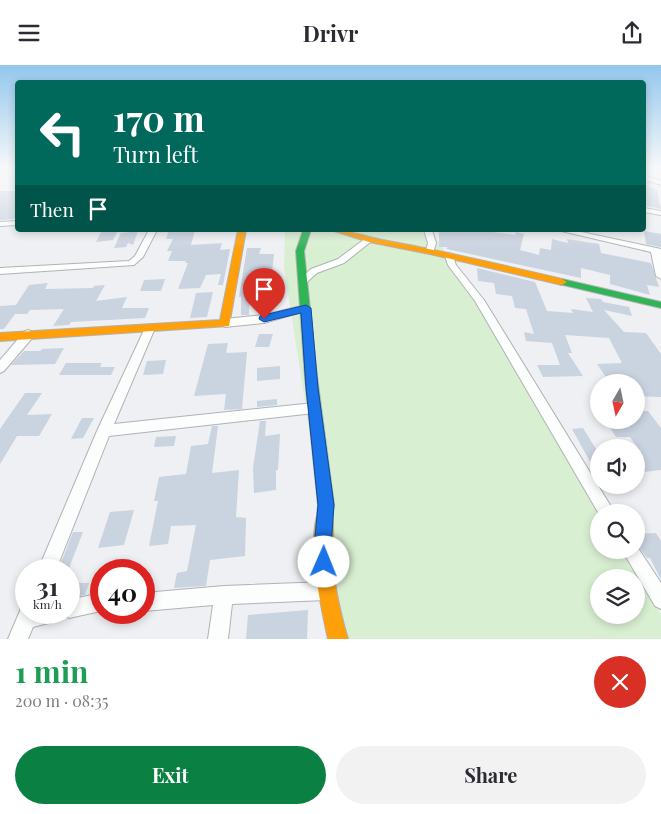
<!DOCTYPE html>
<meta charset="utf-8">
<style>
body{margin:0;font-family:"Playfair Display",serif;background:#f2f2f3;color:#2b2b33;height:100vh;display:flex;flex-direction:column;font-size:19px;white-space:nowrap}
*{box-sizing:border-box;margin:0}
p{font-size:16px;color:#7c7c81}
.icon{flex:none;width:28px;height:28px;fill:none;stroke:currentColor;stroke-width:2;stroke-linecap:round;stroke-linejoin:round}
.map{position:relative;height:574px;overflow:hidden}
.drawer{display:flex;flex-direction:column;background:#fff;flex:1}
.drawer>*{flex:none}
.guide{position:absolute;left:15px;top:15px;width:631px;height:152px;border-radius:5px;box-shadow:0 2px 8px #0003;background:#00695c;color:#fff;overflow:hidden}
.needle{width:32px;rotate:189deg}
.tools{position:absolute;left:590px;top:309px;display:grid;gap:10px}
.tools a{display:grid;place-items:center;width:55px;height:55px;border-radius:50%;background:#fff;box-shadow:0 2px 8px #0003;font-size:25px}
.speed{position:absolute;left:15px;top:494px;display:flex;gap:10px;font-size:25px;font-weight:700;text-align:center}
.speed>*{display:grid;place-content:center;width:65px;height:65px;border-radius:50%;background:#fff;box-shadow:0 2px 8px #0003;line-height:1}
.speed small{font-size:12px;font-weight:400}
.speed .limit{border:8px solid #d22;background:#fff;color:#111}
.pin{position:absolute;display:grid;place-items:center;width:42px;height:42px;color:#fff;margin:-51px -21px;border-radius:50% 50% 50% 0;rotate:-45deg;box-shadow:0 0 5px #0007}
.pin .icon{rotate:45deg}
.me{position:absolute;width:55px;margin:-28px;rotate:1deg;stroke-linejoin:round;filter:drop-shadow(0 0 4px #0008)}
.turn{display:flex;align-items:center;gap:18px;height:105px;padding:0 15px;font-size:22px}
.turn .icon{width:65px;height:65px;stroke-width:2.5}
.turn b{display:block;font-size:35px;line-height:42px}
.then{display:flex;align-items:center;height:48px;padding:0 15px;background:#0003;gap:10px;font-size:19px}
.round{display:grid;place-items:center;flex:none;width:52px;height:52px;border-radius:26px;background:#f2f2f3}
.overview{display:flex;align-items:center;justify-content:space-between;height:85px;padding:0 15px}
h1{font-size:30px;font-weight:700;line-height:38px;color:#1e9e55}
.action{display:flex;gap:10px;margin-top:auto;padding:10px 15px}
.action a{flex:1;height:58px;border-radius:30px;background:#0b8043;color:#fff;font-size:20px;font-weight:700;line-height:58px;text-align:center}
.action a+a{background:#f2f2f3;color:#2b2b33}
header{display:flex;justify-content:space-between;align-items:center;height:65px;padding:0 15px;background:#fff;font-size:22px;font-weight:700}
.map>svg:first-child{display:block}
.green{fill:#d9efd2;fill-rule:evenodd}
.building{fill:#cad3e0}
.lines{fill:none;stroke-linecap:round;stroke-linejoin:round}
.street-casing{stroke:#b1b2b5;stroke-width:2}
.fast-casing{stroke:#b1b2b5;stroke-width:2}
.slow-casing{stroke:#b1b2b5;stroke-width:2}
.street{fill:#fcfdfd;fill-rule:evenodd}
.fast{fill:#30b455;fill-rule:evenodd}
.slow{fill:#ff9f0a;fill-rule:evenodd}
.route{fill:#1a73e8;stroke:#114b97}
</style>
<header><svg class="icon" aria-label="menu" viewBox="0 0 24 24"><path d="M4 6h16M4 12h16M4 18h16"/></svg>Drivr<svg class="icon" aria-label="share" viewBox="0 0 24 24"><path d="M12 15V3M7 8l5-5 5 5M5 13v7h14v-7"/></svg></header>
<div class="map">
<svg width="661" height="574" viewBox="0 0 661 574">
<rect width="100%" height="100%" fill="#eef0f3"/>
<path class="green" d="M285 165H431L467 222 599 448V485H623L661 549V574H328L317 415 284 202ZM599 512H636V550H599Z"/>
<g class="building">
<path d="M644 116 653 119 646 120 657 125 661 144 644 140Z"/>
<path d="M0 126H18V150L13 154 0 155Z"/>
<path d="M102 165H118L113 175 96 177Z"/>
<path d="M169 165H195L191 180 222 178 220 185 230 184 223 220H218L221 209 206 210 200 223 178 224 188 198H185L186 196H168L172 186H167L173 174H166Z"/>
<path d="M439 165H478L515 170 516 167 524 169 520 185 539 190 540 183 551 185 552 174 568 178 567 174 599 179 601 188 651 198 659 222 647 220 650 230 610 219V210L581 203V213L447 184V182H439Z"/>
<path d="M138 166 133 180 128 178 126 182 114 183 121 168Z"/>
<path d="M644 166 661 169V182L646 179Z"/>
<path d="M247 183H261L259 189H274L271 217 250 218 249 250H241V232H239Z"/>
<path d="M477 203 535 217 547 246 573 248 571 244 593 247 586 233 601 234 603 237 629 242 632 251 604 245 624 267 646 268 661 289V332L636 331V318H610L597 299 622 298 609 273 565 270 572 288H568L583 311 543 312 537 300H560L552 278 526 276 524 267 534 269 526 244 515 243 512 231 496 229 494 218 478 216Z"/>
<path d="M165 214 161 226H140L144 215Z"/>
<path d="M48 218 45 224 93 223 94 221 105 220 96 236 127 232 122 243H149L145 253 71 257 69 260 53 261 64 244 30 245 27 249H15L4 264H0V241L16 240 29 220Z"/>
<path d="M213 227 207 252 190 253 196 228Z"/>
<path d="M259 269H273L269 282H255Z"/>
<path d="M228 278 226 288 247 287 242 344 224 345 226 329 194 331 208 279Z"/>
<path d="M64 283 55 299 11 300 24 286H40L42 284Z"/>
<path d="M166 295 163 309 143 310 147 296Z"/>
<path d="M66 298H102L100 302H115L111 310H59Z"/>
<path d="M280 301V314L257 316V303Z"/>
<path d="M25 328H42L27 350 52 349 39 371H17L0 399V364Z"/>
<path d="M277 334V340L257 342V336Z"/>
<path d="M636 346H648L661 363V405L636 408V393L644 392 630 372H616L605 355H636Z"/>
<path d="M82 353H94L83 373 71 374Z"/>
<path d="M260 356H266L265 371 280 369 278 405H276V425L254 428 253 403Z"/>
<path d="M212 361H218L212 408 239 405 236 452 246 453 245 491 210 495 206 521 174 523 177 508 187 506 196 460 171 461 168 479 149 481 158 436H154L159 412 186 409 191 381 208 379Z"/>
<path d="M583 363 599 389V413L572 364Z"/>
<path d="M176 371 174 381 154 382 156 372Z"/>
<path d="M134 445 124 480 98 483 110 447Z"/>
<path d="M73 467H83L69 503H59Z"/>
<path d="M656 468 661 476V515L650 493H647L636 478V469Z"/>
<path d="M69 518H89L85 530 69 533Z"/>
<path d="M308 545 307 574H246L248 550Z"/>
</g>
<g class="lines">
<defs>
<g id="street">
<path d="M644 110 661 116V120L644 114Z"/>
<path d="M644 143 661 146V150L644 147Z"/>
<path d="M18 156V160L0 161V157Z"/>
<path d="M149 165H157L143 192 134 200 0 209V203L129 196 135 191Z"/>
<path d="M424 165H432L436 178 433 188 430 189 426 186 428 178Z"/>
<path d="M557 165H572L661 184V214L656 211 651 187Z"/>
<path d="M366 173 373 175 344 198 317 208 307 217H301L299 215 311 204 338 194Z"/>
<path d="M449 188 452 189 456 200 484 235 615 448H599V449L475 236 448 200 445 191Z"/>
<path d="M305 240 309 241 310 243 309 245 264 258 225 262 220 258 225 254 264 250Z"/>
<path d="M150 259 155 263 114 359 314 338 319 339 320 343 319 347 314 348 109 371 56 505H38L97 366 145 263Z"/>
<path d="M29 265 34 269 33 272 4 306 0 308V295L25 266Z"/>
<path d="M636 480 661 518V544L655 541 622 485H636Z"/>
<path d="M326 517 332 520 335 526 332 532 326 535 232 539 228 574H208L213 540 144 546V528L224 521Z"/>
<path d="M101 528V546L69 553 62 549 60 555 33 562 28 574H8L22 541 26 540V548H69V535Z"/>
</g>
<g id="fast">
<path d="M303 165H311L304 186 317 312 334 440 331 457 325 459 319 457 317 451 318 440 305 312 296 186Z"/>
<path d="M562 214 661 237V243L559 219V215Z"/>
</g>
<g id="slow">
<path d="M238 165H246L229 261 0 276V268L220 255Z"/>
<path d="M331 165C349 165 366 172 383 175 443 186 503 200 562 214L567 217 562 220 430 189 369 177Z"/>
<path d="M325 443 331 445C336 457 331 485 333 500 335 525 341 550 348 574H328C321 541 306 477 319 445Z"/>
</g>
</defs>
<use href="#street" class="street-casing"/>
<use href="#fast" class="fast-casing"/>
<use href="#slow" class="slow-casing"/>
<use href="#street" class="street"/>
<use href="#fast" class="fast"/>
<use href="#slow" class="slow"/>
</g>
<linearGradient id="sky" x2="0" y2="1"><stop stop-color="#93c7ed"/><stop offset="0.56" stop-color="#f7f8fa"/><stop offset="1" stop-color="#f7f8fa" stop-opacity="0"/></linearGradient>
<rect width="661" height="184" fill="url(#sky)"/>
<path class="route" d="M306 240 311 243 318 323 334 440 331 482 332 497 330 503 324 506 317 503 315 497 314 482 318 440 306 323 301 248 264 257 259 254 260 251Z"/>
</svg>
<div class="tools">
<a><svg class="needle" viewBox="-14 -14 28 28"><path d="M0-13l5 13h-10z" fill="#e53935"/><path d="M0 13l5-13h-10z" fill="#7c7c81"/></svg></a>
<a><svg class="icon" aria-label="sound" viewBox="0 0 24 24"><path d="M4 9h4l5-4v14l-5-4H4zM17 9q2 3 0 6"/></svg></a>
<a><svg class="icon" aria-label="search" viewBox="0 0 24 24"><circle cx="10" cy="10" r="6"/><path d="M15 15l6 6"/></svg></a>
<a><svg class="icon" aria-label="layers" viewBox="0 0 24 24"><path d="M12 4l9 5-9 5-9-5zM3 14l9 5 9-5"/></svg></a>
</div>
<div class="speed"><div>31<small>km/h</small></div><div class="limit">40</div></div>
<div class="pin" style="left:264px;top:254px;background:#d93025"><svg class="icon" aria-label="arrive" viewBox="0 0 24 24"><path d="M6 21V4h12l-3 4 3 4H6"/></svg></div>
<svg class="me" style="left:324px;top:497px" viewBox="-20 -20 40 40"><circle r="19" fill="#fff"/><path d="M0-13L10 11 0 6-10 11z" fill="#1a73e8"/></svg>
<div class="guide">
<div class="turn"><svg class="icon" aria-label="left" viewBox="0 0 24 24"><path d="M17 20v-9H6M10 6l-5 5 5 5"/></svg><div><b>170 m</b>Turn left</div></div>
<div class="then">Then<svg class="icon" aria-label="arrive" viewBox="0 0 24 24"><path d="M6 21V4h12l-3 4 3 4H6"/></svg></div>
</div>
</div>
<section class="drawer">
<div class="overview"><div><h1>1 min</h1><p>200 m · 08:35</p></div><a class="round" style="background:#d93025;color:#fff"><svg class="icon" aria-label="close" viewBox="0 0 24 24"><path d="M6 6l12 12M18 6L6 18"/></svg></a></div>
<div class="action"><a>Exit</a><a>Share</a></div>
</section>
